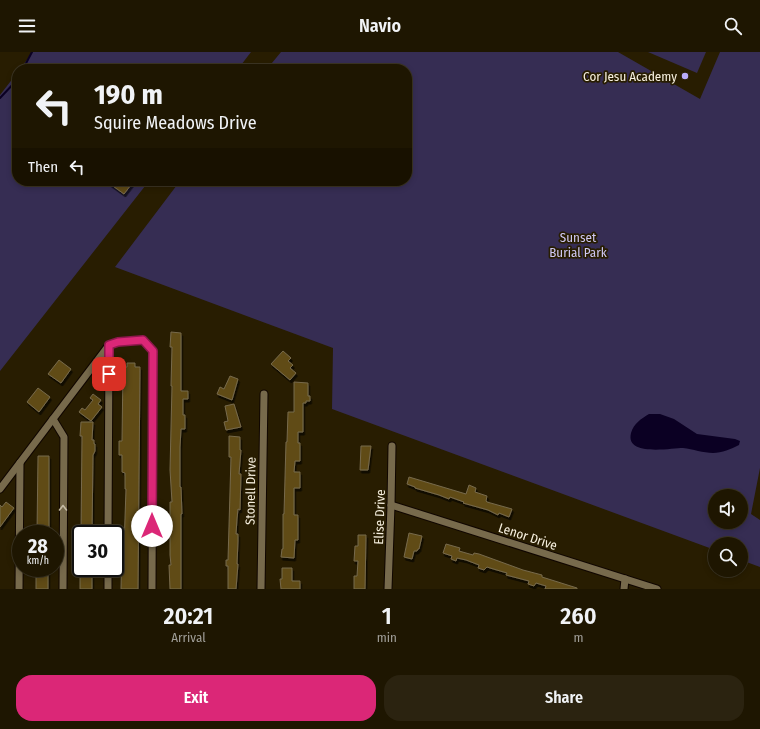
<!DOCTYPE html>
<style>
body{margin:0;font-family:"Fira Sans Condensed",sans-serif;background:#2b2310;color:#f1f3f6;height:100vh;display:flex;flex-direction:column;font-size:15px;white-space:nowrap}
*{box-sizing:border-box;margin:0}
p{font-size:13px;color:#a19f99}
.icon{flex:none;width:22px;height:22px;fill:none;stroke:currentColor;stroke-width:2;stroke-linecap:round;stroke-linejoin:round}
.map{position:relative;height:537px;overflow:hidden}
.panel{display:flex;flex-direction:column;background:#1e1601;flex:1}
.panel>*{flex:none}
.banner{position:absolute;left:12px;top:12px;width:400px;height:122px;border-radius:16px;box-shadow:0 2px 6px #0003,0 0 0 1px #3c3523;background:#1e1601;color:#f1f3f6;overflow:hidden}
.tools{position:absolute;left:708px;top:437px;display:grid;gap:8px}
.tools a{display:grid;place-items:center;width:40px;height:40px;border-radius:50%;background:#1e1601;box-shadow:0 2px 6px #0003,0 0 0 1px #3c3523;font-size:20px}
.speed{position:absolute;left:12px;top:473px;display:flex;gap:8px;font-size:20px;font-weight:700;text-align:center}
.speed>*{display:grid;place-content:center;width:52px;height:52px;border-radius:50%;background:#1e1601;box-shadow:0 2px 6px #0003,0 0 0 1px #3c3523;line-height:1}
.speed small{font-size:10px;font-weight:400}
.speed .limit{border:2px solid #111;border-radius:6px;background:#fff;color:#111}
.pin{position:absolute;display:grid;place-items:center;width:34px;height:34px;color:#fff;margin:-17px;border-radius:8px;box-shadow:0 2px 6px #0006}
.me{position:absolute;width:44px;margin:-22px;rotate:0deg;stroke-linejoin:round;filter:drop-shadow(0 0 3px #0008)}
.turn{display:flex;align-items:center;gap:14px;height:84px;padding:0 16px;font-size:18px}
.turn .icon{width:52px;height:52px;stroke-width:2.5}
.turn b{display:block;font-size:28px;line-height:34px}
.then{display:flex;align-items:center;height:38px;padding:0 16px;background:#0003;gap:8px;font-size:15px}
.eta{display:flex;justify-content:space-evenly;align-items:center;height:68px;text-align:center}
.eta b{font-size:24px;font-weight:600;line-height:28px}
.cta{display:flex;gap:8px;margin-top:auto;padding:8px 16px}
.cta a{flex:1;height:46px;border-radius:16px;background:#db2777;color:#fff;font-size:16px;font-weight:600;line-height:46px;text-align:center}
.cta a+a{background:#2b2310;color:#f1f3f6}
header{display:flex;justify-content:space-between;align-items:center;height:52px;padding:0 16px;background:#1e1601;font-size:18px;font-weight:600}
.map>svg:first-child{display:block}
.green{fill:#362d53;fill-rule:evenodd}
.water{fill:#0b0023}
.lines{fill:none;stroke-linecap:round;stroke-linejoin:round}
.stream{stroke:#0b0023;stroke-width:2}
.building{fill:#604c18;stroke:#776a4c;filter:url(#shadow)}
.minor-casing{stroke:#100600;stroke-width:9}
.minor{stroke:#776a4c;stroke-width:7}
.oneway{stroke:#c4baa4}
.route-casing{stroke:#8e194d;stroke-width:10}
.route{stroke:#db2777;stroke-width:7}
.poi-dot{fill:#b9abf7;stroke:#281d01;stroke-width:1.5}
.labels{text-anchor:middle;stroke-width:3.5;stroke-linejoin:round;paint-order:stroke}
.poi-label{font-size:13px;fill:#f7f0df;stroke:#281d01;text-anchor:end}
.park-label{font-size:13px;fill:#cfc8f5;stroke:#281d01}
.street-label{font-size:13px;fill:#f7f0df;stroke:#281d01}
</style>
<header><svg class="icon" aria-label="menu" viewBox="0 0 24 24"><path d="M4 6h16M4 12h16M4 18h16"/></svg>Navio<svg class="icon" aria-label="search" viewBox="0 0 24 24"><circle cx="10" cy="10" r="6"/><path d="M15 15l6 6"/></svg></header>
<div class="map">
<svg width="760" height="537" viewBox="0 0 760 537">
<defs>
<filter id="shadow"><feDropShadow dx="1.5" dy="3" stdDeviation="0" flood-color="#0009"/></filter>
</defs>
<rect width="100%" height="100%" fill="#281d01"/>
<g class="green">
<path d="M33 0H251L238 17H20Z"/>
<path d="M281 0H618L700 47 720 0H760V416L751 462 760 468V515L741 508V492H715V498L332 357 333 296 115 215 180 129H407V17H267ZM715 444H741V470H715Z"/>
<path d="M648 0H706L697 21Z"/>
<path d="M17 21V129H149L0 319V43Z"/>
</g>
<path class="water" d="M649 362H660L674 367 697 382 735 387 740 389 739 393C731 397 722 401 713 401 703 401 693 397 683 396 671 396 625 405 631 381 634 371 641 367 649 362Z"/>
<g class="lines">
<g class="stream">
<path d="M23 17 32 0"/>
<path d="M0 46 17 28"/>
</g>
</g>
<g class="building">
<path d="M106 129H134L124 142Z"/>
<path d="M171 280 181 281V339H188V347H183V363H185V377H181L180 395V435H181L182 462H181V537H170L169 513H171L170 503V450H172L170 418 172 334H171L172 295H170Z"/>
<path d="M283 299 291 306 288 309 293 313 290 316 296 321 290 328 271 312Z"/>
<path d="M59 308 71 317 61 331 48 322Z"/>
<path d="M127 311H135V315H140L138 537H121L122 495H124L126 437H125V421L122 420V403H119V389H122L123 315H127Z"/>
<path d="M230 324 238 327 232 348 217 342 220 335 224 337Z"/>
<path d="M294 330 308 331V344H310V349H306V351H303V380H298V391H300V409H295L294 420H300V436H294V463H298V488H295L294 506 281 505 282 497H283V462H284L286 390H287L288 360H294Z"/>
<path d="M38 336 50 345 39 360 27 350Z"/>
<path d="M93 342 101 348 98 352 102 355 91 369 79 360 82 356 85 358 93 348 90 346Z"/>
<path d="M234 352 241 375 226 378 224 370 228 369 225 354Z"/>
<path d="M81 370H93L92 388H94V392H95V399L93 403 92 482H81L82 384H80Z"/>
<path d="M229 384 240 385V398H241L239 422H241L240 458 238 457 237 467 236 482H238V489L237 512H238L236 537H228V514H226V508H228L231 405H229Z"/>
<path d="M361 394H371L368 418H360Z"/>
<path d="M38 404H49V482H37Z"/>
<path d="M409 425 466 442 469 433 476 436 475 440 487 444 486 449 487 450 512 457 509 465 499 461 498 463 488 458 463 451 464 450 450 445 449 447 439 443 415 436V435L407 432Z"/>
<path d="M6 450 14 456 0 475V453L2 455Z"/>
<path d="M409 481 422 484 419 497H418L417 499H414L412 507 404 505Z"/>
<path d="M358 483H366L365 537H354V524H357L358 509H354L355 494H358Z"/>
<path d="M446 492 460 496 459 499 473 503 474 501 479 502 523 518 542 523V525L577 536V537H545L546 534 536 531 534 534 528 532 529 529 506 523 507 521 490 516 487 515 484 518 478 516 479 513 466 508 457 506 456 509 451 507 452 504 443 501Z"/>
<rect x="36" y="516" width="12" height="21"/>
<rect x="80" y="516" width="12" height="21"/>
<path d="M282 516H292V529H300V537H281L280 527H282Z"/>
</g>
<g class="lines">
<defs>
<g id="minor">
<path d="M53 367 64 385 63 537"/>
<path d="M0 437 109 293 118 290 143 288 153 299 152 537"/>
<path d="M391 453 657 537"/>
<path d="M108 482 109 293"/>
<path d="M19 537 20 411"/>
<path d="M108 537V516"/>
<path d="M261 537 264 342"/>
<path d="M388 537 391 453 392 394"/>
<path d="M624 537 625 527"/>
</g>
</defs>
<use href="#minor" class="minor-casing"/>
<use href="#minor" class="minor"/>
</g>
<defs><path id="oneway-chevron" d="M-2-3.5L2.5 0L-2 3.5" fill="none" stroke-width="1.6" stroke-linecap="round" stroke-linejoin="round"/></defs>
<use class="oneway" href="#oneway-chevron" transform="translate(63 456) rotate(-90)"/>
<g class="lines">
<defs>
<path id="route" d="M109 322V293L118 290 143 288 153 299 152 474"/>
</defs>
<use href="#route" class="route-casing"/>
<use href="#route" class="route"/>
</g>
<circle class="poi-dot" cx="685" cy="24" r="4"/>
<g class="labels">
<g class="poi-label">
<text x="677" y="29">Cor Jesu Academy</text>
</g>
<g class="park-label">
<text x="578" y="190">Sunset<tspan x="578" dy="15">Burial Park</tspan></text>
</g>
<g class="street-label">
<text transform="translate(250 439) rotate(-89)" y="5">Stonell Drive</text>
<text transform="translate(379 465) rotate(-88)" y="5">Elise Drive</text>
<text transform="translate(528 484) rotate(18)" y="5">Lenor Drive</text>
</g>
</g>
</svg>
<div class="tools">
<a><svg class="icon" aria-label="sound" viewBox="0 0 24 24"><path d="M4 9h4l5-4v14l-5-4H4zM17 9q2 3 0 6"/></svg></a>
<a><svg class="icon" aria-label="search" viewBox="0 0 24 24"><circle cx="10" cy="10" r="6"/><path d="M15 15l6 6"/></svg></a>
</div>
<div class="speed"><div>28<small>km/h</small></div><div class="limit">30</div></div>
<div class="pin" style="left:109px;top:322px;background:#d93025"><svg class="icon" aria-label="arrive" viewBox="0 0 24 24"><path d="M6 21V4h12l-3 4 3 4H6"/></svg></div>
<svg class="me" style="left:152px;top:474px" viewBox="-20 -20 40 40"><circle r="19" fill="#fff"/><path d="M0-13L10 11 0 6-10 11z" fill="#db2777"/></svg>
<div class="banner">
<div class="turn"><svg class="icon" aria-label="left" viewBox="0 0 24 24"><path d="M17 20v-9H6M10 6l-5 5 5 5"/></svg><div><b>190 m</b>Squire Meadows Drive</div></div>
<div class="then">Then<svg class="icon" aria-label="left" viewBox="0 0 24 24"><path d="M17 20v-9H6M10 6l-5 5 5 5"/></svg></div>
</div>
</div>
<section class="panel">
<div class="eta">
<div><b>20:21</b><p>Arrival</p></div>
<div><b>1</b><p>min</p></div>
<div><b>260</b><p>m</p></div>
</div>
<div class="cta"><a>Exit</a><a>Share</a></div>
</section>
